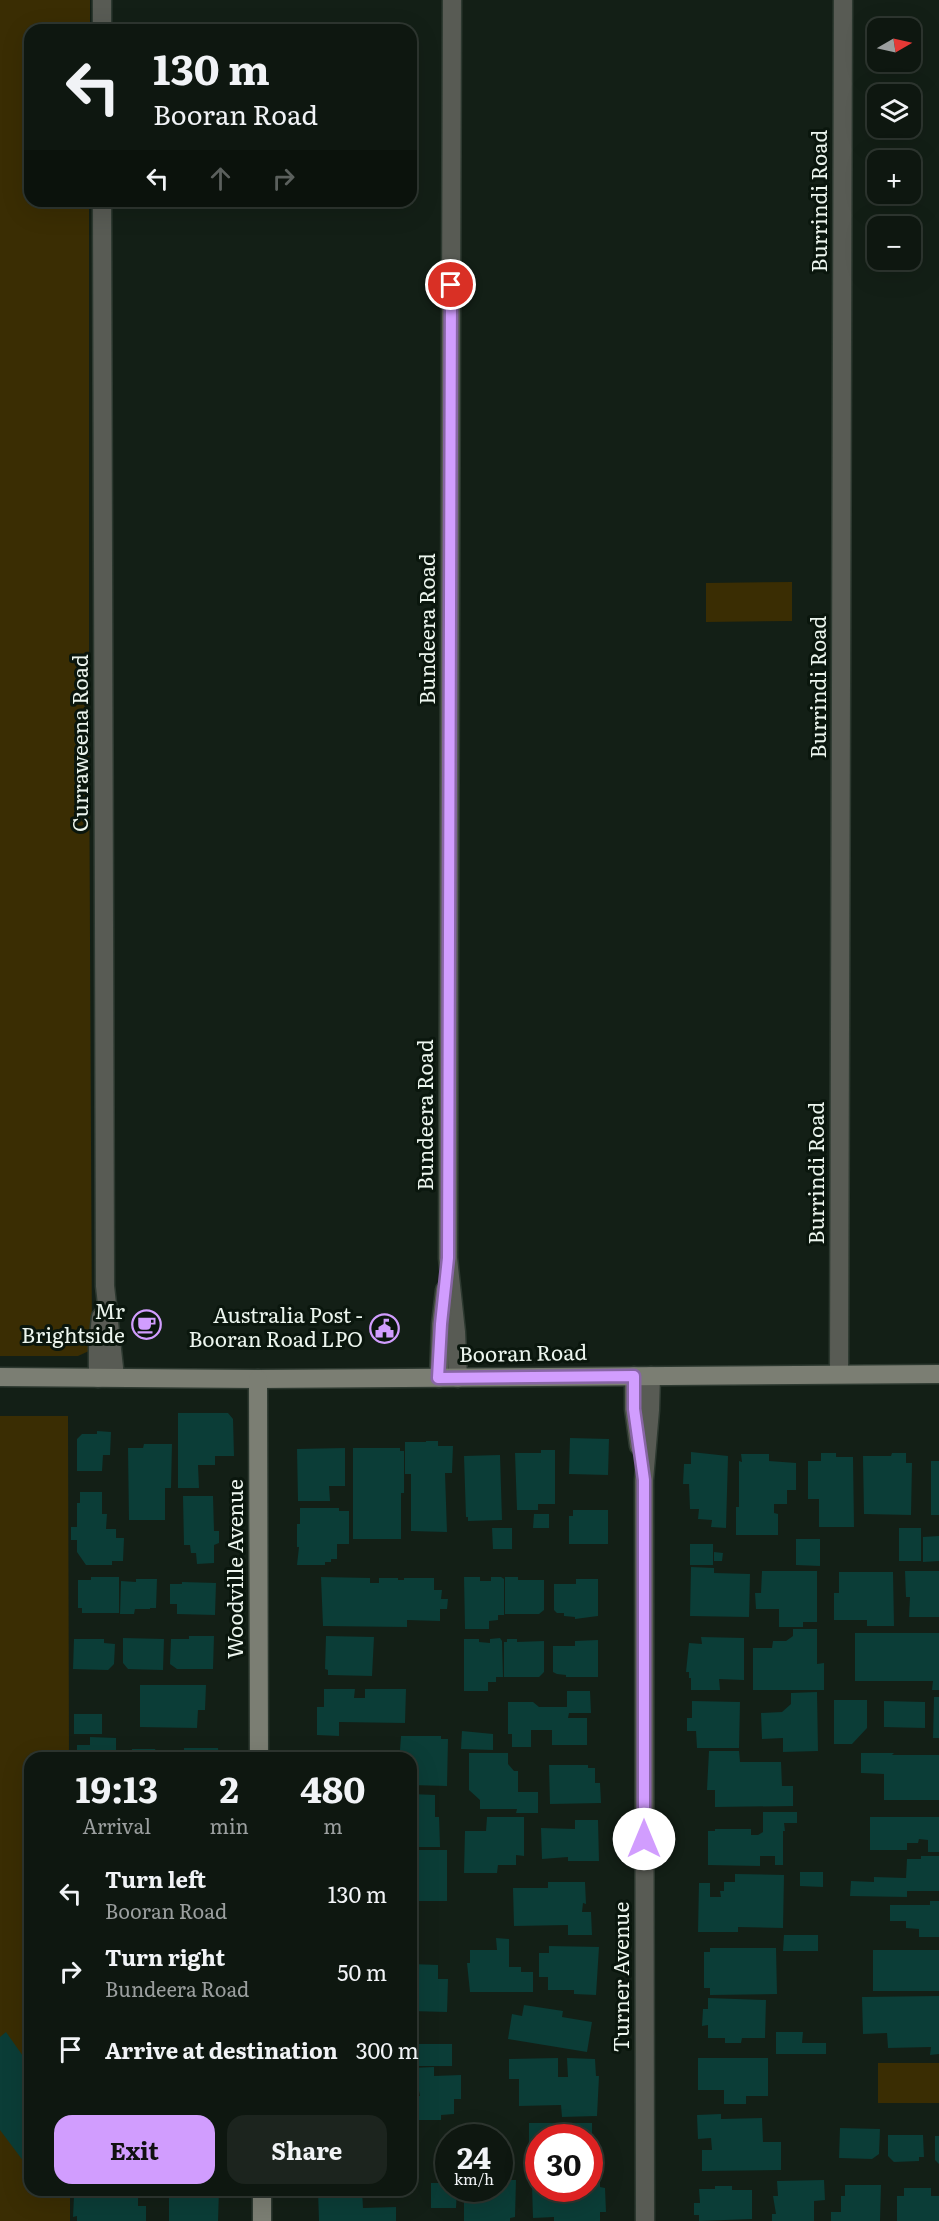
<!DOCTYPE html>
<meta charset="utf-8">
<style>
body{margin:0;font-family:Literata,serif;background:#1c241e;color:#f1f3f6;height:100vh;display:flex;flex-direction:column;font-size:22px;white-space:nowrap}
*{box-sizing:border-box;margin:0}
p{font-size:20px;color:#9b9f9f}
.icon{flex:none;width:33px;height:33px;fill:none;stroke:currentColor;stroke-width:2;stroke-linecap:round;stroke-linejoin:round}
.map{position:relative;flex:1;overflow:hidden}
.panel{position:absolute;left:24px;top:1752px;width:393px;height:444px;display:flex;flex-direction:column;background:#0e1710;border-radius:18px;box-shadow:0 6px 24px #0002,0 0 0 2px #2e3630}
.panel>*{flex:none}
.banner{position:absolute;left:24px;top:24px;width:393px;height:183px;border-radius:18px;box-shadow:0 6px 24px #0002,0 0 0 2px #2e3630;background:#0e1710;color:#f1f3f6;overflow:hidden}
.needle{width:39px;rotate:81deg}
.controls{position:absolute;left:867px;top:18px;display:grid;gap:12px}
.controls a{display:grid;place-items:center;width:54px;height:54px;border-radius:12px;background:#0e1710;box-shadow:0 6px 24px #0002,0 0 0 2px #2e3630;font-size:30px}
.speed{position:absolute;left:435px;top:2124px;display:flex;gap:12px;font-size:30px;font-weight:700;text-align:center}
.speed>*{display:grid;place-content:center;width:78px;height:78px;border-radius:50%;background:#0e1710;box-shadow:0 6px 24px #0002,0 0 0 2px #2e3630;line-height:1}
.speed small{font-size:15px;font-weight:400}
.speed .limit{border:9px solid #d22;background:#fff;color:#111}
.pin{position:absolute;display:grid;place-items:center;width:51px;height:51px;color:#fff;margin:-26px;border:3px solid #fff;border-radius:50%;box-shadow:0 2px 6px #0007}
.me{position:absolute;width:66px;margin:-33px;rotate:0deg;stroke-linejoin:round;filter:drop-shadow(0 0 4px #0008)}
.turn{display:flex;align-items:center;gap:21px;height:126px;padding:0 30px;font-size:27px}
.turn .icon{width:78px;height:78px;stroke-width:2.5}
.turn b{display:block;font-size:42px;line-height:51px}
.lanes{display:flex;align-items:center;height:57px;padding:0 30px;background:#0003;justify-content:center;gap:30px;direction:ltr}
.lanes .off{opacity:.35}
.eta{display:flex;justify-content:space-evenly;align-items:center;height:102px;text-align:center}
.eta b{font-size:36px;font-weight:700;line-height:42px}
.button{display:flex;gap:12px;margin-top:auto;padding:12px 30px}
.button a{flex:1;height:69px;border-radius:18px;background:#d19dfe;color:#111;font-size:24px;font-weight:700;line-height:69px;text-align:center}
.button a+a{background:#1c241e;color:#f1f3f6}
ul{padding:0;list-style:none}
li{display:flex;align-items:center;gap:18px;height:78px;padding:0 30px}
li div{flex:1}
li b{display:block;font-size:22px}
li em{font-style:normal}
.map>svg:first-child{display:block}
.green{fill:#3a2d03}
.building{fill:#0b3d37}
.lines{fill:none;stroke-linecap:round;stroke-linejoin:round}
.street-casing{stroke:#2d3930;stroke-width:21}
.secondary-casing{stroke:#2d3930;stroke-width:21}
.street{stroke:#585b54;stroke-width:18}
.secondary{stroke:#7b7e73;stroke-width:18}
.route-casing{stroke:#8866a5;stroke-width:15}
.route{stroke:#d19dfe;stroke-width:10}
.labels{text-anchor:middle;stroke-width:6;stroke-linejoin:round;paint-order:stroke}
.street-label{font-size:21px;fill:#ecf5ee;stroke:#0a160d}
.poi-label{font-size:21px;fill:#ecf5ee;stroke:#0a160d;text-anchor:end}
</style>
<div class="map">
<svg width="939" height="2221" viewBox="0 0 939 2221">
<rect width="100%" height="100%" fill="#131f16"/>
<g class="green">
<path d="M0 0H90V30H30V201H89V733L92 1345 89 1351 78 1356H0Z"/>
<path d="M792 582V621L706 622V583Z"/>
<path d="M0 1416H68L69 1758H30V2190H70V2221H0Z"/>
<rect x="878" y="2063" width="61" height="40"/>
</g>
<g class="building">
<path d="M178 1413H228L233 1419 234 1456H215V1465H198L199 1488H178Z"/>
<path d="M97 1431 111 1432 110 1455H103L102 1471H77V1439L82 1434H97Z"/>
<path d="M570 1438 609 1439 608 1475 569 1474Z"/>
<path d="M426 1441H438V1446H453L452 1473H445L447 1532 411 1531V1474H405V1442H426Z"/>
<path d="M144 1444H172L171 1488H165V1520H129L128 1448H143Z"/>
<path d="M345 1448V1486H329L330 1501H298L297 1449Z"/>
<path d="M353 1448H400V1451H404V1493H401V1539H353Z"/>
<path d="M541 1450H555V1504H538V1510H517L515 1453H541Z"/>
<path d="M691 1452 728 1456 726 1528 711 1527 712 1520 698 1519 699 1509H690L689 1484H683L684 1464H691Z"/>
<path d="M821 1453H836V1457H853L854 1527H819V1499H808V1461H821Z"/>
<path d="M892 1453H906V1463H912L911 1515 864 1514 863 1456H891Z"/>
<path d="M741 1454H769V1461L796 1463V1490H787V1504H774V1513L778 1514V1535H736V1507H739V1461L742 1462Z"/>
<path d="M500 1455 502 1520 468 1521V1517H466L464 1456Z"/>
<rect x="931" y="1461" width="8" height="54"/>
<path d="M80 1492H102V1514H107L106 1529H116V1538H124L123 1561H112V1565H86L77 1552V1540H71V1527H77V1503H80Z"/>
<path d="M183 1496H213L214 1531H219V1543L214 1545V1563L197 1564 196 1553H191L190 1545H184Z"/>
<path d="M300 1508H339V1511H349V1544H337V1559H331V1562H325V1565H297L299 1547H297V1524H300Z"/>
<path d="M573 1510H608V1544H569V1516H573Z"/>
<path d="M534 1514H549V1528H533Z"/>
<path d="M492 1528H512V1549H493Z"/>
<rect x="899" y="1528" width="22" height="33"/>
<path d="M939 1536V1561L923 1562V1537Z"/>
<path d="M796 1539H820V1566L796 1565Z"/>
<rect x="690" y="1544" width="23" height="21"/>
<path d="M714 1552 723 1553 722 1561H714Z"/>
<path d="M691 1567 714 1568V1573L750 1574 749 1617 690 1616Z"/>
<path d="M762 1571H817V1622H803V1627H779V1609H756L755 1593H761Z"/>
<path d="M905 1571H939V1617H909L910 1597H906Z"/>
<path d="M839 1572H893L894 1626H867V1620H834V1593H839Z"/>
<path d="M91 1577H119V1613H82V1608H78V1580H91Z"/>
<path d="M321 1577 370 1578V1583H379V1578H398V1580H404V1578H434V1590H442L441 1599H448L447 1609H440V1621L407 1620V1627L323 1626Z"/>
<path d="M464 1577H480V1581H491V1577H501L504 1579V1615H498V1620L489 1621V1629H465Z"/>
<path d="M505 1577H518V1580H544V1610L539 1614H505Z"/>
<path d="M136 1579H157L156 1608H150V1609H135L134 1614H120L121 1581 136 1582Z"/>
<path d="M576 1579H598V1616L575 1619V1617L564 1616V1613H557L554 1610V1584H576Z"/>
<path d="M182 1582 216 1583 215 1615 177 1614V1604H170V1584H182Z"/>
<path d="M793 1629H817V1664L824 1663V1690H753V1648H772L773 1641H786L793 1636Z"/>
<path d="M855 1633H939V1690H932L933 1681H855Z"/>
<path d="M189 1636H214L213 1669H177L170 1664 171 1639H189Z"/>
<path d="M326 1636 374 1637 372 1676 328 1675V1670L325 1669Z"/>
<path d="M701 1637 744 1638V1680L719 1679 720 1690H691V1678H689V1672H686L689 1643 702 1644Z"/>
<path d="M123 1638 164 1639 163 1670 128 1669 123 1663Z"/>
<path d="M500 1638 502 1641 503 1677H496V1682H488V1691H464V1639H479V1642L490 1643V1639Z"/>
<path d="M74 1639H104V1643L115 1644 114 1664 108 1670 73 1669Z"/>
<path d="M507 1639H517V1642L544 1641V1672L539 1677H504V1642H507Z"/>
<path d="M598 1640V1677H566V1675L557 1674 553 1672V1646H575V1641Z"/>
<path d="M140 1685H206L205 1710H198L197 1728 140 1727Z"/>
<path d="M324 1689H355L354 1698H365V1689H406L405 1723 339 1722V1736L317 1735V1707H324Z"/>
<path d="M567 1691H590L591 1713H569L568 1718H587V1745H552V1730H531V1747H512V1734H508V1702H533L539 1707H567Z"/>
<path d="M817 1692 818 1751 783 1752V1738L762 1739 761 1713 782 1712 791 1704V1693Z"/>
<path d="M934 1697H939V1738H933Z"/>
<path d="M834 1700H867V1728L852 1744H834Z"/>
<path d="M692 1701 740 1702 739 1748H697L696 1731H687V1718H692Z"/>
<path d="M884 1701 925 1702V1728L884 1727Z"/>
<rect x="74" y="1714" width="28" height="20"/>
<path d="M462 1731 493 1734V1750L461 1749Z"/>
<path d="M401 1736H441V1739H448L447 1786 411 1785V1758H397L398 1751 400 1750Z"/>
<path d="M90 1737 116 1738V1753L132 1754V1749H155L159 1758H77V1745H90Z"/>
<path d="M184 1748H218L219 1758H178V1756H184Z"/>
<path d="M709 1751H739L740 1762H781L782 1786H793V1806L715 1807V1790H707Z"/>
<path d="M322 1753 353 1754V1758H322Z"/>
<path d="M469 1753H508V1764L514 1771H518V1792H538V1813H516L517 1809H480V1800L469 1790Z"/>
<path d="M861 1753H894L892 1755H939V1800H884V1774L861 1773Z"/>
<path d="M549 1765H588V1768H595V1783H600L601 1803 550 1804Z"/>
<path d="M411 1794 435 1795V1817H439L440 1847H411Z"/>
<path d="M763 1812H797V1823H784L785 1831H783V1865H775V1856H760V1866L708 1865V1831H715V1829H751V1835H758L763 1832Z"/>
<path d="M487 1817H524V1856L516 1855V1865H498L497 1873H464L465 1831H486Z"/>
<path d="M870 1817H939V1852H928V1840L919 1839 918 1843H907V1850H870Z"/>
<path d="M575 1820H598L599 1861H568V1857L542 1859 541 1828 575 1829Z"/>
<path d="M417 1850H447V1901H411V1867H416Z"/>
<path d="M921 1856H939V1891H907V1897L850 1896 851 1881 874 1882V1877L906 1878 907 1859H921Z"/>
<path d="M800 1872H823V1887L800 1886Z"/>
<path d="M735 1874 784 1875 783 1928 738 1927V1932H698L699 1883H710V1897H721L720 1891H724V1882H735Z"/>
<path d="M548 1882H585L586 1904 583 1903 582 1912H591L592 1935H568V1925L514 1926 513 1888H548Z"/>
<path d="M930 1901H939V1937H919V1929L906 1928V1921H890V1905H930Z"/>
<path d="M784 1935H818V1951H783Z"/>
<path d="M496 1938 509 1939V1967H521V1972H533V1992H470L467 1963H470V1950H497Z"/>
<path d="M549 1946 599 1947 596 1995 574 1994V1990H548V1977H539V1953H549Z"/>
<path d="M710 1948H776L777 1994 710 1995V1988H704V1952H710Z"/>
<rect x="873" y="1950" width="66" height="41"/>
<path d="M411 1964 438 1965V1979H448L447 2012 411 2011Z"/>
<path d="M939 1996V2054L930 2055 931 2047 888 2048 887 2033 863 2034 862 1997Z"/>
<path d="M708 1998 766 2000 765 2038H742L741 2043H725V2038H708V2025L702 2026 703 2009H708Z"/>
<path d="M524 2005 563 2011 562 2017 592 2022 587 2052 508 2039 512 2014 522 2016Z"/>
<path d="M6 2032 30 2066V2170L0 2130V2037Z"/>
<path d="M776 2032H803L802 2043H826V2054H776Z"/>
<rect x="412" y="2044" width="40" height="22"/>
<path d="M558 2058V2077H568L567 2058 595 2059 596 2076H599L597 2116 562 2117 561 2105 519 2106V2079H509V2059Z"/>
<path d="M698 2058H768V2096H746V2104H724V2090H698Z"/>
<path d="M434 2067V2076L461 2075V2099H454V2114L441 2115V2120H414V2096H420L419 2091H411V2068Z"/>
<path d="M721 2114V2119L762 2118 763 2142H781V2170L702 2171V2150H712L711 2138 698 2139 697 2115Z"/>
<path d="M529 2123H592V2142H590V2138H538V2168H529Z"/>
<path d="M840 2128 880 2129 879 2154 872 2159 839 2158Z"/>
<path d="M888 2135H923L924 2157H919V2161L894 2162 888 2156Z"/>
<path d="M935 2136H939V2164L935 2160Z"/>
<path d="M600 2177V2187L605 2188 606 2212H600V2221H554V2217L533 2218 532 2185H538V2188H590V2178Z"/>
<path d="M500 2180H516L515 2217 510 2218V2221H464V2200H476L483 2192V2188H500Z"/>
<path d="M824 2180 825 2200 814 2201V2221H772V2214H776L773 2196H778L777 2181Z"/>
<path d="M431 2183H448V2188H457L456 2208H431Z"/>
<path d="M845 2185H881L880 2221H831V2212H841V2196H845Z"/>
<path d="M715 2186H732V2190H752V2219L699 2221V2215H694V2203H700L699 2189H715Z"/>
<path d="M904 2188H931V2196H939V2221H897V2196H904Z"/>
<path d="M98 2190 108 2191 112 2196H118V2190H138V2206H146V2221H77V2216L73 2217 74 2196 91 2197 92 2194Z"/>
<path d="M169 2190H219L218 2221H169Z"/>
<path d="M318 2190H362L363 2208 396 2207V2221H319Z"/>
</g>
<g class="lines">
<defs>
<g id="street">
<path d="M102 0V30"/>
<path d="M452 0 448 1258 456 1332 458 1378"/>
<path d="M102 201 105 1286 115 1377"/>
<path d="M839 1374 843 0"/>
<path d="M634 1376V1409L639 1446"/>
<path d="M98 1378V1345L101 1317"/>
<path d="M439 1378 441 1324 445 1290"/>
<path d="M645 2221 644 1480 650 1410 651 1376"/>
</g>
<g id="secondary">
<path d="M0 1377 258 1379 939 1374"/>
<path d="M258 1379 259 1758"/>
<path d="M262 2190V2221"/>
</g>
</defs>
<use href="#street" class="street-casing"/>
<use href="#secondary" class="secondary-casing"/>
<use href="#street" class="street"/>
<use href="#secondary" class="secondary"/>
</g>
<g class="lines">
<defs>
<path id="route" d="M451 285 448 1258 441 1324 438 1378 634 1376V1409L644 1480V1839"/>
</defs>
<use href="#route" class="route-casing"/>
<use href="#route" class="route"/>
</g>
<defs>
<symbol id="cafe-ring" viewBox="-11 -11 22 22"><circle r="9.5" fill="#0a160d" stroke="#d19dfe" stroke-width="1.5"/><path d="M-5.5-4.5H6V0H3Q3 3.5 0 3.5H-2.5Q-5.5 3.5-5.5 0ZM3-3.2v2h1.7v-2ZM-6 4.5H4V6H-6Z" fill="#d19dfe"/></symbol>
<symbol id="civic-ring" viewBox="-11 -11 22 22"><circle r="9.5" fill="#0a160d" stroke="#d19dfe" stroke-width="1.5"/><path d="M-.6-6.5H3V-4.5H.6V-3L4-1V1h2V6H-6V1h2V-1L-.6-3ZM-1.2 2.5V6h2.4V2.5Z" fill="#d19dfe"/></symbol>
</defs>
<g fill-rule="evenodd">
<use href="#cafe-ring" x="130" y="1308" width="33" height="33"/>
<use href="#civic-ring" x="368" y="1312" width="33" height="33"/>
</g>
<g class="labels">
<g class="street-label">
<text transform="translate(820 201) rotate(-90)" y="7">Burrindi Road</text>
<text transform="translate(428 629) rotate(-90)" y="7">Bundeera Road</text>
<text transform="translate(819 687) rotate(-90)" y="7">Burrindi Road</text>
<text transform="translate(81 743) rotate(-90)" y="7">Curraweena Road</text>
<text transform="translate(426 1115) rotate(-90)" y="7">Bundeera Road</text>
<text transform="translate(817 1173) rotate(-90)" y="7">Burrindi Road</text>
<text transform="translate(523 1354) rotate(-1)" y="7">Booran Road</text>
<text transform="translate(236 1569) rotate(-90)" y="7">Woodville Avenue</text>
<text transform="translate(622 1977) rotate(-90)" y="7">Turner Avenue</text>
</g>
<g class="poi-label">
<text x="125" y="1319">Mr<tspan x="125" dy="24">Brightside</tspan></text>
<text x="363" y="1323">Australia Post -<tspan x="363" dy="24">Booran Road LPO</tspan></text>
</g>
</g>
</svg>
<div class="controls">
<a><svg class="needle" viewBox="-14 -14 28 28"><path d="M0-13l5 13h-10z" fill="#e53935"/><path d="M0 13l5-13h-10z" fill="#9b9f9f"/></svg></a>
<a><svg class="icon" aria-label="layers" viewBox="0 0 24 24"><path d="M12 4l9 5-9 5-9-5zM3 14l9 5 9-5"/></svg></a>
<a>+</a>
<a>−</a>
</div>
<div class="speed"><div>24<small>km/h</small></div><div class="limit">30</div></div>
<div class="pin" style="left:451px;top:285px;background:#d93025"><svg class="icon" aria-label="arrive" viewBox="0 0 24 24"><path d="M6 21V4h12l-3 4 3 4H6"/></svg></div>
<svg class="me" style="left:644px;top:1839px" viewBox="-20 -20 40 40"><circle r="19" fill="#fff"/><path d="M0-13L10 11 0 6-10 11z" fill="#d19dfe"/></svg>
<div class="banner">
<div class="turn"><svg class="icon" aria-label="left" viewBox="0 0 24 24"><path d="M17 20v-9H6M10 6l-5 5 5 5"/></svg><div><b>130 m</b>Booran Road</div></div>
<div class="lanes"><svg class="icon" aria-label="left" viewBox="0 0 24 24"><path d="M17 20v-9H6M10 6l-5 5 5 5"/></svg><svg class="icon off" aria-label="ahead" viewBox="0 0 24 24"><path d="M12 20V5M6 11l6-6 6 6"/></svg><svg class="icon off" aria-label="right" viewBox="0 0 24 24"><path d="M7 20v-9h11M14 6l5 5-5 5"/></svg></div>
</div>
<section class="panel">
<div class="eta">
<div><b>19:13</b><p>Arrival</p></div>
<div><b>2</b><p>min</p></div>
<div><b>480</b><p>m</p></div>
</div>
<ul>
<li><svg class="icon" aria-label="left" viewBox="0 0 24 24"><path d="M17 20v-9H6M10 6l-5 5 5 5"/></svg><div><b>Turn left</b><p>Booran Road</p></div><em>130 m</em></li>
<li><svg class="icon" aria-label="right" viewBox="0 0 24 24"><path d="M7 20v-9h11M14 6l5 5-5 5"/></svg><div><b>Turn right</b><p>Bundeera Road</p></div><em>50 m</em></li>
<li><svg class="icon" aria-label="arrive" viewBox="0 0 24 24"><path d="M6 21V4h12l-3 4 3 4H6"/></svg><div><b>Arrive at destination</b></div><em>300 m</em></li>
</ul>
<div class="button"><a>Exit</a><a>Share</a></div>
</section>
</div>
